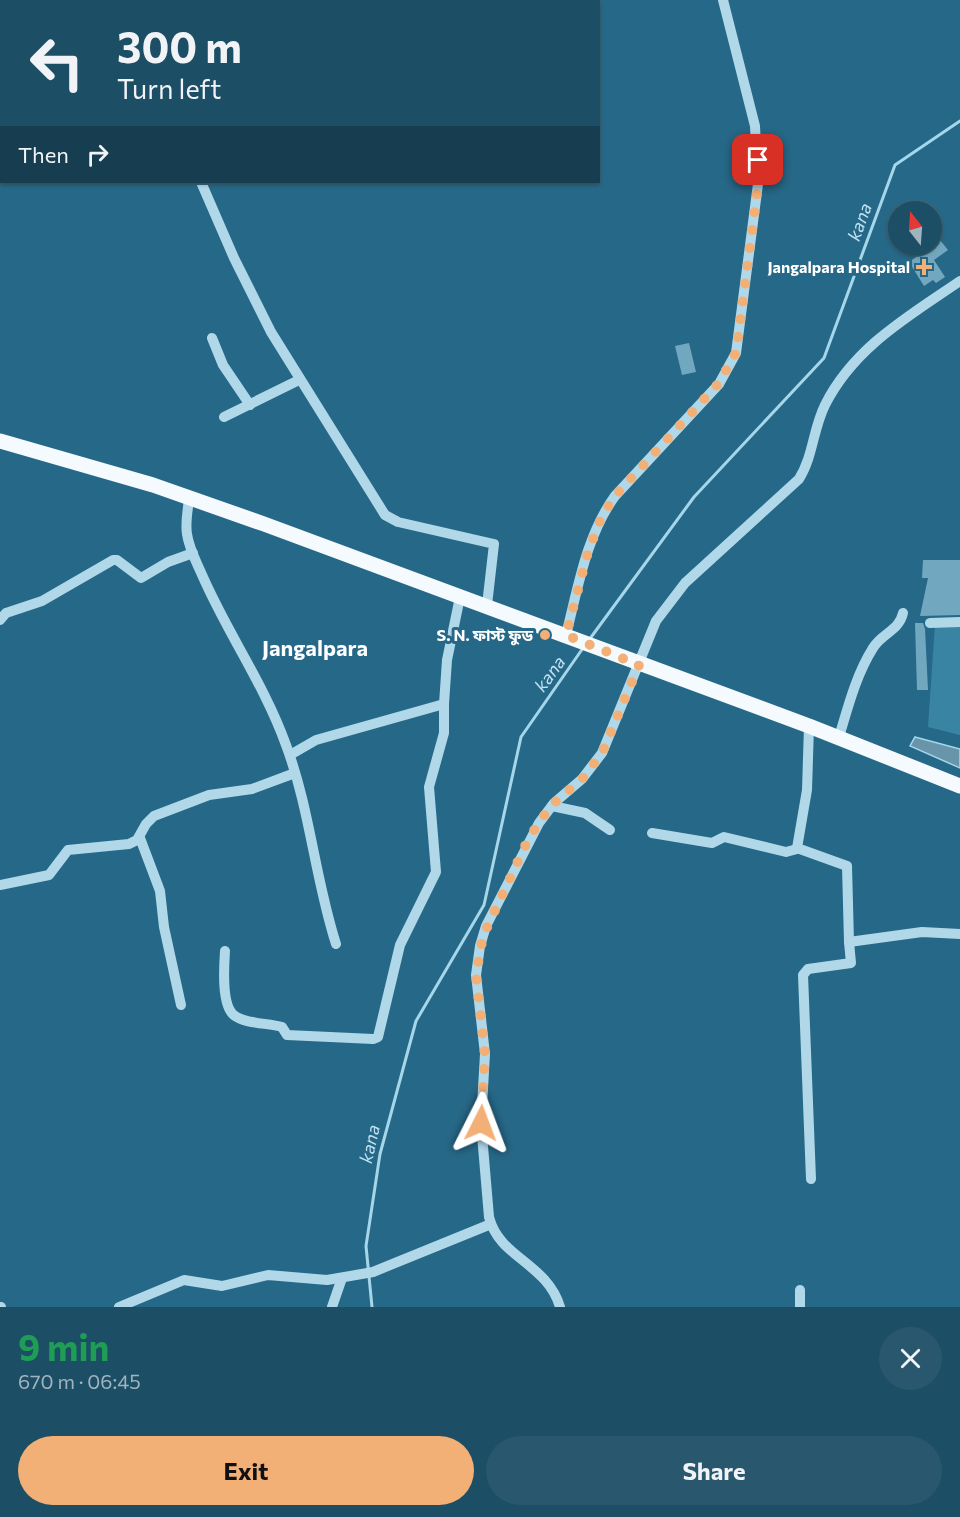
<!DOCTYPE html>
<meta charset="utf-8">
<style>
body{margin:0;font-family:Commissioner,"Noto Sans Bengali",sans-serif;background:#29586e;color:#f1f3f6;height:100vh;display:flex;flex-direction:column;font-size:22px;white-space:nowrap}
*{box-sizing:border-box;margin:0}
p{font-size:20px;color:#a0b4bf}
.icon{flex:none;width:33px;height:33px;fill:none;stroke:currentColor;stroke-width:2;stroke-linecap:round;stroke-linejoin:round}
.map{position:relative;height:1307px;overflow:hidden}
.drawer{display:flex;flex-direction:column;background:#1c4e65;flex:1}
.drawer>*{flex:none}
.hud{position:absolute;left:0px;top:0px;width:600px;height:183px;box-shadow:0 2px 4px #0004,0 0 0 2px #3a6579;background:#1c4e65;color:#f1f3f6;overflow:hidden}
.needle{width:39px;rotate:343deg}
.controls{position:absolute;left:888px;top:201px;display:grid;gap:12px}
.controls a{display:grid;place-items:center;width:54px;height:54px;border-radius:50%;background:#1c4e65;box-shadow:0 2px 4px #0004,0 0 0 2px #3a6579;font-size:30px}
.pin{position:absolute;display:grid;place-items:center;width:51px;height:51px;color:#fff;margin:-26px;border-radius:12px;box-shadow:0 3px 9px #0006}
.me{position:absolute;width:66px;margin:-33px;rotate:3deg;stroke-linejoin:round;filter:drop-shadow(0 0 4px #0008)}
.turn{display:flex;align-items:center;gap:21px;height:126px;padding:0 18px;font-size:27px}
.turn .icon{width:78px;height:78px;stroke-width:2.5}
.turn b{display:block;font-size:42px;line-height:51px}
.then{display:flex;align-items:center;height:57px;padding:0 18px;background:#0003;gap:12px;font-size:22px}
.round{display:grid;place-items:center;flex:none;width:63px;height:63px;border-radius:32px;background:#29586e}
.headline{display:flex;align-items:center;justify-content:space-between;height:102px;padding:0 18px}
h1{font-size:36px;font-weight:700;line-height:45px;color:#1e9e55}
.button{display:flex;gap:12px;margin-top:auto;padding:12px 18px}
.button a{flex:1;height:69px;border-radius:36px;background:#f2af76;color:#111;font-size:24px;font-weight:700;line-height:69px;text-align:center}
.button a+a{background:#29586e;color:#f1f3f6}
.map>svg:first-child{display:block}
.green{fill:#3a84a3}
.water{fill:#6895a9;stroke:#a5d6e9;stroke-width:1.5}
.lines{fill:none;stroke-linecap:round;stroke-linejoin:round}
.stream{stroke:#a5d6e9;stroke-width:3}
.building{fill:#72a8bf}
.minor{stroke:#b1d8e9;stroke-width:10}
.major{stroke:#f4fafe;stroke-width:15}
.route{stroke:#f2af76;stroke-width:10;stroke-dasharray:0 18}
.poi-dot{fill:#f2af76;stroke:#266887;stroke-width:2}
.labels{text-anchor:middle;stroke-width:6;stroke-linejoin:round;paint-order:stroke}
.poi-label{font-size:16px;font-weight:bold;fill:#fff;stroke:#266887;text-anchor:end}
.water-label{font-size:18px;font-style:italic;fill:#c0e2f1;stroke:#266887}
.district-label{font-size:22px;font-weight:bold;fill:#fff;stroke:#266887}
</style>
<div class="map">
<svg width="960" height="1307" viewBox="0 0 960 1307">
<rect width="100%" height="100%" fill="#266887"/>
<path class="green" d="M935 624H960V735L928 727Z"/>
<path class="water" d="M915 737 960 749V768L910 746Z"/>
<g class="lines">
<g class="stream">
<path d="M589 640 694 497 824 358 895 165 960 121"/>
<path d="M372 1307 366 1246 380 1154 416 1021 484 905 521 737 583 648"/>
</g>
</g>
<g class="building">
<path d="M940 240 948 250 934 260 945 277 936 283 933 280 924 286 909 262Z"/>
<path d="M689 343 696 372 682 375 675 346Z"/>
<path d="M923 560H960V615L920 616 928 578H922Z"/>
<path d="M915 623H923L925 629 928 690H917Z"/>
</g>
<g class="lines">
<g class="minor">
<path d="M130 0V2"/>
<path d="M201 182 234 258 271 332 385 515 398 522 494 544 487 605"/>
<path d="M212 338 223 365 250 405"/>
<path d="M224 417 299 380"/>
<path d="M189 498C188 510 185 522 187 534 189 549 197 563 203 577 228 634 265 686 286 745 310 809 315 879 336 944"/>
<path d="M0 620 6 613 42 601 113 560H117L141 578 168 562 193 553"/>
<path d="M930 623 960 622"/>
<path d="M566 635C578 588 586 536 615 496L719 384 736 353 758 184 755 126 723 0"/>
<path d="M809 726 807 790 797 848 847 866 849 942 922 932 960 934"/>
<path d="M839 737C848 707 856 675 873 648 882 633 899 631 903 613"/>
<path d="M290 755 316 740 444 704 447 660 460 597"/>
<path d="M552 806 585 813 610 830"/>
<path d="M652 833 712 843 724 837 786 852 797 849"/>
<path d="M140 838 160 891 164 927 181 1005"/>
<path d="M0 885 49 875 68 850 129 844 137 840 146 824 154 816 209 795 252 789 295 773"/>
<path d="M225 951C224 966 221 1007 235 1016 246 1024 269 1023 282 1027L287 1035 373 1039 378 1037 400 945 436 872 429 787 444 733V704"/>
<path d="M811 1179 803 975 808 969 851 963 849 942"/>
<path d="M0 1307H1"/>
<path d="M119 1307 184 1280 222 1286 268 1275 327 1280 373 1272 491 1224"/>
<path d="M332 1307 342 1278"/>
<path d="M560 1307C547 1263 499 1258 489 1217L481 1123 485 1054 476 975 480 946 486 926 539 823 554 803 582 779 602 753 656 621 685 583 799 479C813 457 813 429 825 405 854 347 909 316 960 281"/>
<path d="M800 1307V1290"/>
</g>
<path class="major" d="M0 441 153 485 264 524 809 726 960 786"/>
</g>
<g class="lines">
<path class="route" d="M481 1123 485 1054 476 975 483 936 526 844 539 822 554 803 582 779 602 753 639 665 566 635 588 552 602 516 615 496 718 384 736 353 757 193 758 160"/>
</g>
<g class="poi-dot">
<path d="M921 258h6v6h6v6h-6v6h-6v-6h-6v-6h6z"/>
<circle cx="545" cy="635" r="6"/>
</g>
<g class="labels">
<g class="poi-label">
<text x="910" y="273">Jangalpara Hospital</text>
<text x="533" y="641">S. N. ফাস্ট ফুড</text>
</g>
<g class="water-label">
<text transform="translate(860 222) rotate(-70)" y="6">kana</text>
<text transform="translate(550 674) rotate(-54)" y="6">kana</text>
<text transform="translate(370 1144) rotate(-77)" y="6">kana</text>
</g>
<g class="district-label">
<text x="315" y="656">Jangalpara</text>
</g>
</g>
</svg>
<div class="controls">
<a><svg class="needle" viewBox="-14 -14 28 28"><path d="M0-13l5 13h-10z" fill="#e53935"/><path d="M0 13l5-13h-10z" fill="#a0b4bf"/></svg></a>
</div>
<div class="pin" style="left:758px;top:160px;background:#d93025"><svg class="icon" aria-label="arrive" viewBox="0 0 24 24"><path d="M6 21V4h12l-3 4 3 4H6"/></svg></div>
<svg class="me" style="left:481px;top:1123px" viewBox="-20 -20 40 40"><path d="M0-17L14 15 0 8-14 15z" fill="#f2af76" stroke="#fff" stroke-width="4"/></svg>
<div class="hud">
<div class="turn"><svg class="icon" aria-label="left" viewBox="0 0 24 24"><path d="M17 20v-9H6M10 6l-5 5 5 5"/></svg><div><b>300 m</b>Turn left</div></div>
<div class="then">Then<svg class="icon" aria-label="right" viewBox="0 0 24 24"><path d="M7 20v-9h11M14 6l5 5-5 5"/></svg></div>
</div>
</div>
<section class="drawer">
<div class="headline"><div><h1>9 min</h1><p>670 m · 06:45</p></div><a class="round"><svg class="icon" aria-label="close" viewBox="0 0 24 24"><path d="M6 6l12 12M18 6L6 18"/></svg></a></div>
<div class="button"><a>Exit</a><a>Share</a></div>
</section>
